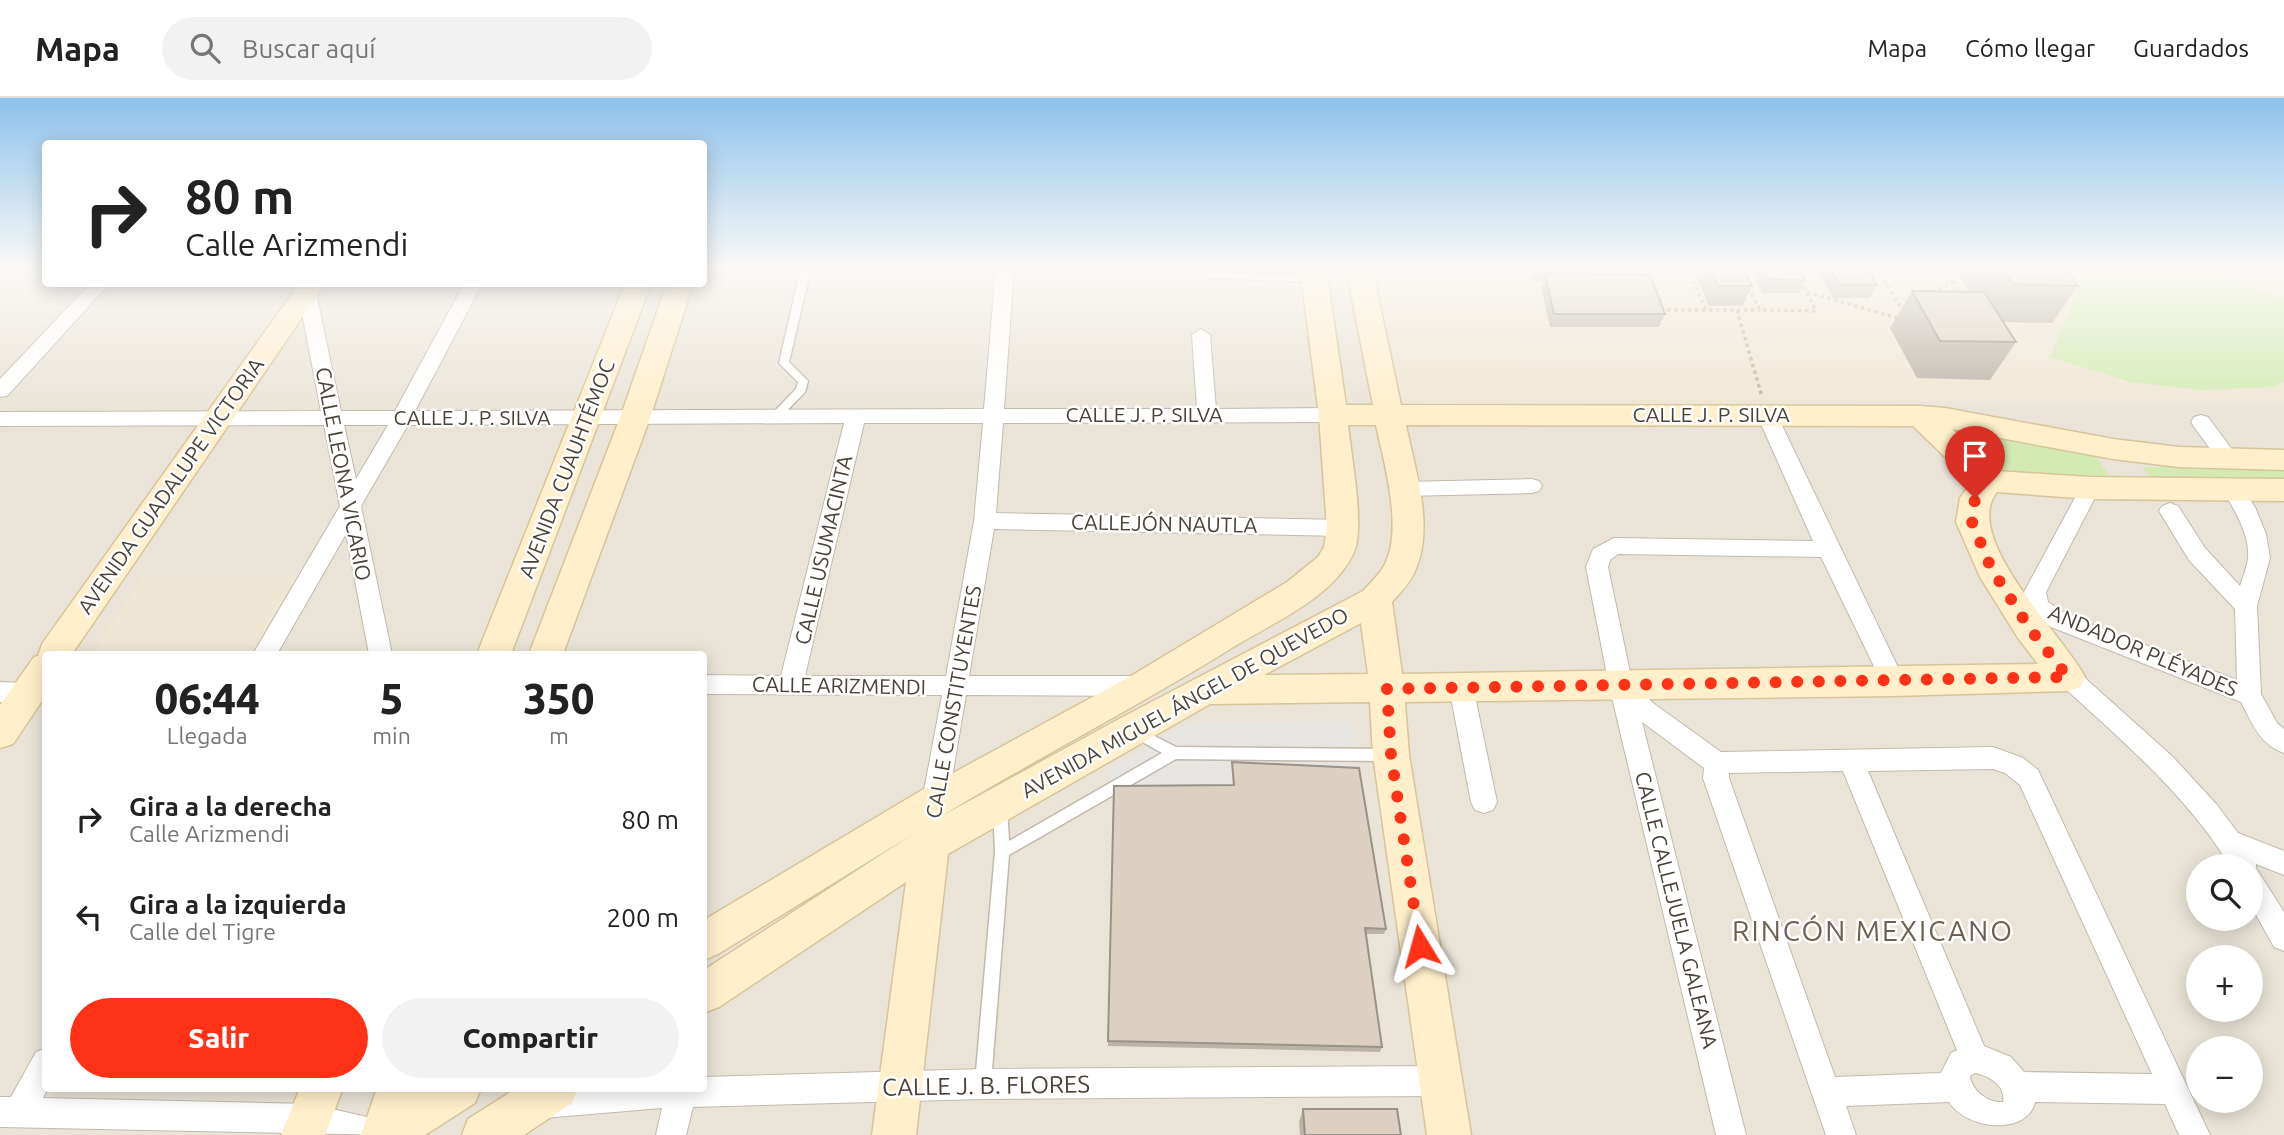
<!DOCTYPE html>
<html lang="es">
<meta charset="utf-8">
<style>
body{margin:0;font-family:Ubuntu,sans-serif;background:#f2f2f2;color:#222;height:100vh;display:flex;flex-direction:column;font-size:26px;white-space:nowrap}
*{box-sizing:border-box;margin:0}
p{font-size:23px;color:#767676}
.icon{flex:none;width:38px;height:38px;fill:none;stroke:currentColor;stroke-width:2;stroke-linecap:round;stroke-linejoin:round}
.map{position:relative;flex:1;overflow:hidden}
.side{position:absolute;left:42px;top:553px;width:665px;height:441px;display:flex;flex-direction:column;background:#fff;border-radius:7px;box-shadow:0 4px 18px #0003}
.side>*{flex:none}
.hud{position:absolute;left:42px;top:42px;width:665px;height:147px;border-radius:7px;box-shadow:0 4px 18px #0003;background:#fff;color:#222;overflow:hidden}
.fabs{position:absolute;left:2186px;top:756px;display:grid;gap:14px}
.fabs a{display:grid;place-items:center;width:77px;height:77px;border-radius:50%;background:#fff;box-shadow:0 4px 18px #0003;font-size:35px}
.pin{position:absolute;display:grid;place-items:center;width:60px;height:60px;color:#fff;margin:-72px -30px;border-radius:50% 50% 50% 0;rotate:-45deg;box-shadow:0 0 7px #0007}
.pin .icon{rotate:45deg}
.me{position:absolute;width:77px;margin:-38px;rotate:352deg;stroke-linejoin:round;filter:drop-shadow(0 0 5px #0008)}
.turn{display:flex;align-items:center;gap:24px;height:147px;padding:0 28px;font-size:32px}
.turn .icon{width:91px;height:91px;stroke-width:2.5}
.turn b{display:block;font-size:49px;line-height:60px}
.eta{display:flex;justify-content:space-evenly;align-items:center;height:119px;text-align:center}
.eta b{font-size:42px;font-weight:800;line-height:49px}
.primary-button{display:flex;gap:14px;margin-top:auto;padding:14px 28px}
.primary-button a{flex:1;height:80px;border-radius:42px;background:#ff3218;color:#fff;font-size:28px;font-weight:800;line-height:80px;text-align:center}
.primary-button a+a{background:#f2f2f2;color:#222}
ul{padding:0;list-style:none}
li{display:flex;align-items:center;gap:21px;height:98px;padding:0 28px}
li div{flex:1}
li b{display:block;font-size:26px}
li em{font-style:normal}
header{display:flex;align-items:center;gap:42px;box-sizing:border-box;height:98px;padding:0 35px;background:#fff;border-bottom:2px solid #e0e0e0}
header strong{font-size:33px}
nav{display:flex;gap:38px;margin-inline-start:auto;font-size:24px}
.search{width:490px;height:63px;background:#f2f2f2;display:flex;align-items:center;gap:18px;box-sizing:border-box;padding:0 24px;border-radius:38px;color:#767676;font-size:26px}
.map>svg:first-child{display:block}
.residential{fill:#eae4d8;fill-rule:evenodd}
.education{fill:#efe6d4}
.green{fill:#d3ebb2}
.parking{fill:#e7e5e2}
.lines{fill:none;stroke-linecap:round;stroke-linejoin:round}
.lane-casing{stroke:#c2b9ac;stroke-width:3}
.street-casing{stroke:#c2b9ac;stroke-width:2}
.secondary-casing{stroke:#d7c498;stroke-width:3}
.path{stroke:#c4b59c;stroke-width:3.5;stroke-dasharray:3.5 3.5;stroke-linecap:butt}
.lane{fill:#fff;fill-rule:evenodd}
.street{fill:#fff;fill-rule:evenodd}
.secondary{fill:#fff0cb;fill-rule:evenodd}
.wall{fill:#bcb3a7}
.building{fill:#dbd0c2;stroke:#999288;stroke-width:2}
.route{stroke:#ff3218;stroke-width:12;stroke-dasharray:0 21.6}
.labels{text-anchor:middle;stroke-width:5;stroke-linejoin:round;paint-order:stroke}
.street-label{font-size:21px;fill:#4a4237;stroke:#fff}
.near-street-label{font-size:24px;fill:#4a4237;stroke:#fff}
.near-neighbourhood-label{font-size:28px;letter-spacing:2px;fill:#6e604e;stroke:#fff}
</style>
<header>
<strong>Mapa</strong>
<div class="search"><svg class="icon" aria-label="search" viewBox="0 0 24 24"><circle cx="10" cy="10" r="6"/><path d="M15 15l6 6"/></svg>Buscar aquí</div>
<nav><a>Mapa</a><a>Cómo llegar</a><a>Guardados</a></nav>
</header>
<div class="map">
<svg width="2284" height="1037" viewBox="0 0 2284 1037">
<rect width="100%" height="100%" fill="#f6f2ea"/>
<path class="residential" d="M0 170H45L46 186H704V170H2284V1037H0ZM46 556H704V990H46ZM2198 768H2250V821H2198ZM2198 859H2250V912H2198ZM2198 950H2250V1003H2198Z"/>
<g class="education">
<path d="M1375 170H2284V303H1899L1397 310Z"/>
<path d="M144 477 297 478 253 556H91Z"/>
</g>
<g class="green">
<path d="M2087 170H2193L2284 201V284L2272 289 2200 292 2131 284 2050 259Z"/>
<path d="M1937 329 2095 357 2110 378H2033L1988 369Z"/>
<path d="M2143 369H2284V383H2151Z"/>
</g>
<path class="parking" d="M1352 623 1358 676 1233 693 1114 694 1108 672 1186 626Z"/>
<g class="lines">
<defs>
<g id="lane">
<path d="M801 170H811L789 264 808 283 805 294 779 321 775 322 770 318 796 291 798 284 779 265Z"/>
<path d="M1204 170H1214V174L1315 178 1320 181 1315 184 1209 180 1204 177Z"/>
<path d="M1135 628 1176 649 1388 651 1393 653 1395 657 1393 661 1388 663 1176 661 1009 757 991 985 989 991 983 993 977 991 975 985 995 754 993 710 995 706 1000 704 1005 706 1007 710 1009 743 1162 655 1130 637 1128 633 1130 629Z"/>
</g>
<g id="street">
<path d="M996 170H1014L1004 311H1197L1192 237 1201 231 1210 237 1216 311 1333 310 1340 312 1343 317 1340 322 1333 324 1003 325 996 415 1343 422 1351 424 1354 430 1351 436 1343 438 994 431 969 578H1141L1149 581 1153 588 1149 595 1141 598 966 597 948 703 944 711 935 714 926 711 922 703 942 597 704 596V577L781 578 844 325 408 327 361 408 392 556H369L346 436 277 556H253L340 408 324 327 0 328V314L321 313 298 195 307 189 316 195 341 313H395L464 186H482L415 313 984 311ZM864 325H983L974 423 946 578H805ZM344 327H388L356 381Z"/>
<path d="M90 186H109L7 298 0 299V281Z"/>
<path d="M1767 310 1774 312 1777 317 1905 584 1901 591 1893 594 1885 591 1821 459 1618 456 1610 462 1608 469 1632 584 1653 605 1721 654 1993 649 2023 660 2038 672 2210 1037H2179L2165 1006 2035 1004C2028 1037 1968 1033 1949 1004L1846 1008 1856 1037H1826L1703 680 1704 670 1642 624 1746 1037H1716L1609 587 1586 469 1593 451 1614 440 1813 443 1757 317 1760 312ZM1993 671 2005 675 2020 687 2152 976 2024 974 2011 959 1984 948 1868 673ZM1843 673 1957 952 1951 955 1941 975 1835 979 1729 680V675ZM1975 975C1990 978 2006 988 2003 1004 1988 1005 1972 993 1970 978Z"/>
<path d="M2201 317 2208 319 2236 357 2239 362 2236 367H2222L2194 329 2191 324 2194 319Z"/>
<path d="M1532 381 1539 383 1542 388 1539 393 1532 395 1404 398 1397 396 1394 391 1397 386 1404 384Z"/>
<path d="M2090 383 2097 385 2100 390 2046 494 2048 504 2067 517 2237 582 2235 511 2189 462 2159 413 2162 408 2170 405 2178 408 2205 450 2240 488C2243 479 2247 469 2248 460 2250 436 2234 412 2223 392L2226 387 2233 385 2240 387 2255 409 2266 436 2270 460 2257 508 2261 596 2277 625 2284 631V655C2260 647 2252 625 2241 604L2051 529 2030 515 2024 494 2083 385Z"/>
<path d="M2068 569 2076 572 2173 659 2217 707 2238 735 2284 753V777L2256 766V770L2284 814V853L2274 849 2250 806V768H2230C2186 696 2121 642 2060 586L2056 579 2060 572Z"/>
<path d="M1461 579 1469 582 1473 589 1497 704 1493 712 1484 715 1475 712 1471 704 1449 589 1453 582Z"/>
<path d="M0 584 46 586V602L0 604Z"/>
<path d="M46 950V990H48L43 1000 310 1006 380 1022 391 1026 395 1037 0 1029V999H11L36 954Z"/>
<path d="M1440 968 1450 973 1455 983 1450 993 1440 998 983 1001 693 1009 686 1037H656L662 1010 544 1020 533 1016 529 1005 533 994 543 990H704V979L983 971Z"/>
</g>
<g id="secondary">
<path d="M1300 170H1326L1346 307H1373L1346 170H1372L1401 307 1920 308 1945 310 2113 341 2179 349 2284 352V372L2179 369 2113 361 1952 331 1997 373 2090 379 2284 381V403L2090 401 1997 394C1960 440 2065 539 2085 579L2080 589 2068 593 1893 598 1405 604 1409 657 1471 1037H1427L1373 657 1370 604 1210 606 948 756 916 1037H872L906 784 719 909 704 915V872L913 736 718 856 704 862V822L922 692 1131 578 1287 484 1318 459 1324 449 1327 430 1319 317ZM1348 327H1376C1384 365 1404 432 1384 468 1379 477 1370 485 1363 493L1119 621 940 719C1037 660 1139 608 1235 548 1276 523 1334 499 1354 454 1365 430 1351 356 1348 327ZM1406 327 1913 328 1971 384 1960 400 1956 424 1980 479 2018 540 2038 566 1402 576 1392 504C1400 495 1410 485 1415 473 1435 429 1415 372 1406 327ZM1361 525 1368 576 1264 577Z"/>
<path d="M299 186H325L72 556H46V597L13 646 0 650V607L34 559 38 558 42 546Z"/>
<path d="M625 186H651L511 556H477Z"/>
<path d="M667 186H693L650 320 563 556H529L620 320Z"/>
<path d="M300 990H343L325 1037H281Z"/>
<path d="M377 990H481L475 1005 425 1037H361Z"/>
<path d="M517 990H578L572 1005 524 1037H462L468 1021Z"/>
</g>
</defs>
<use href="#lane" class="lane-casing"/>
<use href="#street" class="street-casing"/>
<use href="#secondary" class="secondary-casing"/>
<g class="path">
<path d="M1687 170 1706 212"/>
<path d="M1876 170 1903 213"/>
<path d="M1953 183 1961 197"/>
<path d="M1748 190 1760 212 1816 213 1800 182"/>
<path d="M1807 194 1901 221"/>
<path d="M1933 195 1953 183 1945 170"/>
<path d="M1660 212H1760"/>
<path d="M1737 212 1762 299"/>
</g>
<use href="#lane" class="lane"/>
<use href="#street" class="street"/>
<use href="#secondary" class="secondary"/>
</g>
<g class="wall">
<path d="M1528 170H1642L1640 177 1665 216 1659 229H1550L1541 189 1543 184H1532Z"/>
<path d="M1693 170H1743L1752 188 1743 208H1709Z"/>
<path d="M1750 170H1799L1805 182 1799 195H1762Z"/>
<path d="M1816 170H1867L1877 187 1870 200H1833Z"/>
<path d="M1954 170H2065L2078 188 2052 225 2003 224 2016 244 1990 282 1917 280 1890 230 1912 193 1969 194Z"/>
<path d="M1232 664 1386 831 1384 836H1366L1382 949 1380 954 1108 948V943L1233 687Z"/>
<path d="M1303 1011 1401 1037H1300L1299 1024Z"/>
</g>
<g class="building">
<path d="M1710 170H1743L1752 188H1718Z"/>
<path d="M1763 170H1799L1805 182 1768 181Z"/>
<path d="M1830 170H1867L1877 187H1840Z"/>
<path d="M2002 170H2065L2078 188 2013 186Z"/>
<path d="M1545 176 1650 177 1665 216H1554Z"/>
<path d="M1912 193 1984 194 2016 244 1940 243Z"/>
<path d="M1232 664 1359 670 1386 831 1365 830 1382 949 1108 943 1114 688 1234 687Z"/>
<path d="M1303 1011H1397L1401 1037H1305Z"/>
</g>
<linearGradient id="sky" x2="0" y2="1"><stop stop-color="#8dc2ed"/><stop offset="0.54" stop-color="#fbf9f6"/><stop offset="1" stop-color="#fbf9f6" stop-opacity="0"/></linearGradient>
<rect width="2284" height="315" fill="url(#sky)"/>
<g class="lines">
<path class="route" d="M1420 848 1391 657 1387 591 2068 579 2030 531 1991 470 1972 424 1975 400"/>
</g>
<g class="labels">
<g class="street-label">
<text x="1144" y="324">CALLE J. P. SILVA</text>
<text x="1711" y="324">CALLE J. P. SILVA</text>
<text x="472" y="327">CALLE J. P. SILVA</text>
<text transform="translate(567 371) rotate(-69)" y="7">AVENIDA CUAUHTÉMOC</text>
<text transform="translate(343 376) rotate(79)" y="7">CALLE LEONA VICARIO</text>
<text transform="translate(171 388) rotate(-55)" y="7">AVENIDA GUADALUPE VICTORIA</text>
<text transform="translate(1164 426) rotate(1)" y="7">CALLEJÓN NAUTLA</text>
<text transform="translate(824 452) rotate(-77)" y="7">CALLE USUMACINTA</text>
<text transform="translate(2143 553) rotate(23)" y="7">ANDADOR PLÉYADES</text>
<text transform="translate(839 588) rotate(1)" y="7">CALLE ARIZMENDI</text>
<text transform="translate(954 604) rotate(-80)" y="7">CALLE CONSTITUYENTES</text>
<text transform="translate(1185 605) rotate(-29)" y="7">AVENIDA MIGUEL ÁNGEL DE QUEVEDO</text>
<text transform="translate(1676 812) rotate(76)" y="7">CALLE CALLEJUELA GALEANA</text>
</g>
<g class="near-street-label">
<text transform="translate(986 988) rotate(-1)" y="8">CALLE J. B. FLORES</text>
</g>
<g class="near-neighbourhood-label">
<text x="1873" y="843">RINCÓN MEXICANO</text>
</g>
</g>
</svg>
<div class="fabs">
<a><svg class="icon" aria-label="search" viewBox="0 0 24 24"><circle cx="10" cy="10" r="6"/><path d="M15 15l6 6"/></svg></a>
<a>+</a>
<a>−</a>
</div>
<div class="pin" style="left:1975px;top:400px;background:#d93025"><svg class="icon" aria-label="arrive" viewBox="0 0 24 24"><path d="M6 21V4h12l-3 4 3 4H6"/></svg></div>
<svg class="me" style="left:1420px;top:848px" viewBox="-20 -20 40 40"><path d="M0-17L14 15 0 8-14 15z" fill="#ff3218" stroke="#fff" stroke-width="4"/></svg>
<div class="hud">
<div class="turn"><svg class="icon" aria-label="right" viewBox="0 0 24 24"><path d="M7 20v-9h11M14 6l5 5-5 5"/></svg><div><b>80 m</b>Calle Arizmendi</div></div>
</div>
<section class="side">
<div class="eta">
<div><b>06:44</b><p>Llegada</p></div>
<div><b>5</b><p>min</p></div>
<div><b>350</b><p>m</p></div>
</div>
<ul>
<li><svg class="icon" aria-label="right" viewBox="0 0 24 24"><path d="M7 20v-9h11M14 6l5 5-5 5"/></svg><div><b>Gira a la derecha</b><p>Calle Arizmendi</p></div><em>80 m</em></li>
<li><svg class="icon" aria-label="left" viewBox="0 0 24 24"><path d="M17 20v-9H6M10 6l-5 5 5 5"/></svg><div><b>Gira a la izquierda</b><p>Calle del Tigre</p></div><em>200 m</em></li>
</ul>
<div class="primary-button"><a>Salir</a><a>Compartir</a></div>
</section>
</div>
